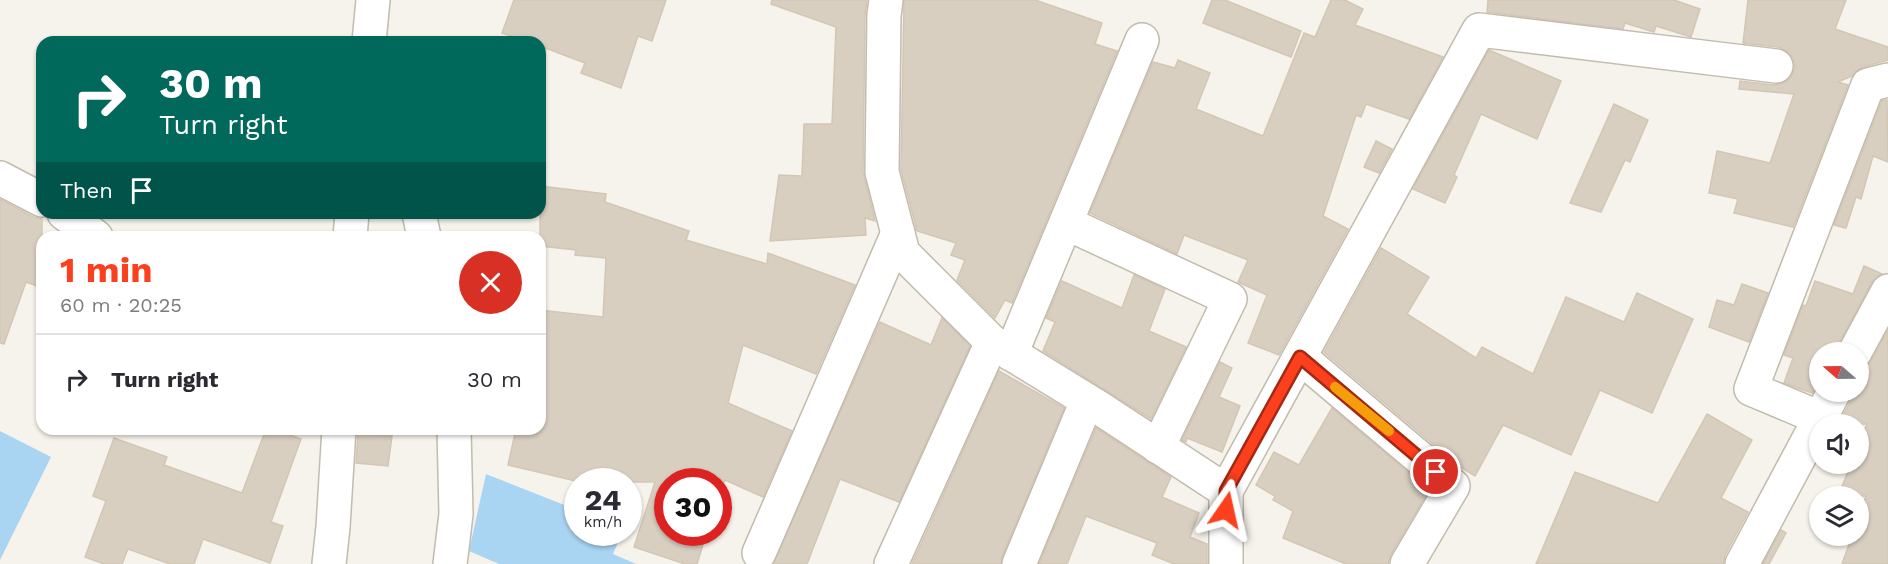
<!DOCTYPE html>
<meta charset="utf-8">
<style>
body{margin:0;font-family:"Work Sans",sans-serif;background:#f2f2f3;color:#2b2b33;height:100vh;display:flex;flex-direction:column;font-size:22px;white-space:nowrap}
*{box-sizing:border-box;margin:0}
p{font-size:20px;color:#7c7c81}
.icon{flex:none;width:33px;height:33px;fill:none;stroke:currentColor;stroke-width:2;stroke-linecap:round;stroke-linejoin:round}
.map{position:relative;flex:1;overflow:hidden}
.drawer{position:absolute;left:36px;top:231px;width:510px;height:204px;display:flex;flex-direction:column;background:#fff;border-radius:18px;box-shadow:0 2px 4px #0004}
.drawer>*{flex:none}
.guide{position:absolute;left:36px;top:36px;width:510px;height:183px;border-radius:18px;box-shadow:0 2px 4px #0004;background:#00695c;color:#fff;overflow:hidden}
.needle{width:39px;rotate:290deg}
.fabs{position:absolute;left:1809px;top:342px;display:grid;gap:12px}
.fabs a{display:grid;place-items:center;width:60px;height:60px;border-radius:50%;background:#fff;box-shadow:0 2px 4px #0004;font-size:30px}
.speed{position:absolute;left:564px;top:468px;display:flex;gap:12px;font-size:30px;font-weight:700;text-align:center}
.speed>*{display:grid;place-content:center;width:78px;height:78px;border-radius:50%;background:#fff;box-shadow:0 2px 4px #0004;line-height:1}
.speed small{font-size:15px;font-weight:400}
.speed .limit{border:9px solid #d22;background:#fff;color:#111}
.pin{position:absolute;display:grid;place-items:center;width:51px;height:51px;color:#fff;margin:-26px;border:3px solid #fff;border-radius:50%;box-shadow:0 2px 6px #0007}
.me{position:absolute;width:66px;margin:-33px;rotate:11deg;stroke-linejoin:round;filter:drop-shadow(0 0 4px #0008)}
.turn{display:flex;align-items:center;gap:21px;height:126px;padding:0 24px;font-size:27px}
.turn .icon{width:78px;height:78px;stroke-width:2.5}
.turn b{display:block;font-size:42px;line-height:51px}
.then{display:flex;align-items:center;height:57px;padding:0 24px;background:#0003;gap:12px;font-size:22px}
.round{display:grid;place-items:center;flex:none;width:63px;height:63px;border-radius:32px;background:#f2f2f3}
.summary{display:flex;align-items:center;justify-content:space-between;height:102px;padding:0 24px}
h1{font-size:36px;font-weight:700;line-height:45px;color:#fc3f1d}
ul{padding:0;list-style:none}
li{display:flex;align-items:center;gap:18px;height:90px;padding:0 24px;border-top:2px solid #e1e1e2}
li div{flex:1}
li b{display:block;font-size:22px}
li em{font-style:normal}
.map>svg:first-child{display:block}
.water{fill:#a9d4f2}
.building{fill:#d8cfc1;stroke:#d3c7b4;stroke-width:1.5}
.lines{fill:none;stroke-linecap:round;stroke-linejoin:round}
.minor-casing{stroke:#c2bbae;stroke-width:36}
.minor{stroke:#fff;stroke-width:33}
.route-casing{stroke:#a42913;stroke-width:15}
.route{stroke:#fc3f1d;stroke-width:10}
.slow{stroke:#f59e0b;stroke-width:10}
</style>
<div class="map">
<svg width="1888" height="564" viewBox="0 0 1888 564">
<rect width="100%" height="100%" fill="#f6f3ec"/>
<g class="water">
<path d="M0 431 51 457 0 560Z"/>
<path d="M486 474 577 510 578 532 622 533 613 554 636 564H499L469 551Z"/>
</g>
<g class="building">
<path d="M514 0H666L652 41 638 36 621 88 581 73 585 63 540 46V42H528L502 33Z"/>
<path d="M772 0H867L865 15 863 172 875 221 865 218 866 235 770 241 779 175 802 176 804 124H832L836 27 771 4Z"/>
<path d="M904 0H1035L1102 23 1095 44 1117 51 1012 303 1005 300 995 318 957 280 965 260 951 255 956 243 917 231 901 170Z"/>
<path d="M1212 0H1225L1301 31 1291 57 1203 23Z"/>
<path d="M1331 0H1345L1363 9 1355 25 1443 57 1409 119 1366 104 1361 117 1356 115 1323 216 1348 229 1279 355 1248 343 1267 295 1238 282 1248 260 1184 235 1177 254 1090 213 1153 62 1175 68 1178 60 1210 73 1196 109 1263 136 1304 33 1315 37Z"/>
<path d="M1488 0H1674L1700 9 1691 37 1656 26 1654 32 1625 23 1623 29 1487 12Z"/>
<path d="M1748 0H1846L1835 29 1888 47V60L1863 67 1856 71 1852 76 1838 82 1848 85 1793 227 1734 213 1738 199 1709 193 1717 151 1770 163 1794 94 1739 89 1740 81 1774 85 1783 83 1791 77 1795 68 1793 58 1787 51 1778 47 1743 43Z"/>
<path d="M1489 50 1561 81 1537 139 1481 114 1454 175 1457 177 1445 203 1413 189Z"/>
<path d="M1887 100 1888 162 1873 156 1861 199 1856 197 1846 228 1834 225 1882 101Z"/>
<path d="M1614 104 1648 120 1630 162 1625 160 1601 212 1570 203Z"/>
<path d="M1376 141 1392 149 1379 173 1364 167Z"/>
<path d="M540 186 606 194 605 202 689 231 686 240 767 264 768 253 855 285 816 374 743 345 728 403 792 431 763 497 725 480 718 498V482H668V532H707L697 564H685L634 547 655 482H580L508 465 516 429H540V310L603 317 606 258 575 255 576 250 540 246Z"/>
<path d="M0 199 33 217 42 219V288L26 282 4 344 0 343Z"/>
<path d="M1381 248 1429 277 1407 314 1476 358 1482 347 1533 374 1566 297 1624 322 1637 293 1693 319 1652 413 1600 390 1571 455 1503 425 1475 476 1460 467 1324 352Z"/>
<path d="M1864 266 1882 274 1872 282 1839 343 1836 352H1820V381L1812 393 1784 383 1793 358 1784 355 1803 305 1806 306 1815 281 1853 294Z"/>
<path d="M1134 275 1165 289 1149 331 1186 347 1151 419 1043 351 1055 322 1046 318 1062 281 1122 308Z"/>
<path d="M1742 284 1768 293 1749 342 1709 327 1717 300 1734 305Z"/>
<path d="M942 318 970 346 899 502 840 479 807 564H773L880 322 931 345Z"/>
<path d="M1888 330V564H1842L1852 536H1858V518L1866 496H1838L1851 464H1858V445L1867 424H1838L1851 401 1853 392H1858V370L1865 368 1871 361Z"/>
<path d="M1220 362 1232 368 1219 397 1240 406 1222 452 1187 438 1186 442 1182 440Z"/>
<path d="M999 371 1064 408 1002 557 1001 564H912Z"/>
<path d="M1332 408 1429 490 1391 554 1388 564H1346L1283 538 1293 511 1273 500 1275 496 1256 485 1274 452 1299 465Z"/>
<path d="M1707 414 1752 440 1721 498 1748 512 1725 555 1723 564H1536L1575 472 1658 503Z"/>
<path d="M1096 428 1171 477 1162 497 1199 513 1190 537 1207 544V564H1174L1152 555 1157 543 1086 516 1067 564H1039Z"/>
<path d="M266 429H273L301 439 271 522 283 526 270 563 203 539 194 564H170L128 549 122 564H104L85 557 106 501 93 496 114 438 167 457 164 465 242 493Z"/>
<path d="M358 433 392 436 388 466 356 463Z"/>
<path d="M1781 530 1786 533 1769 564H1763Z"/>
</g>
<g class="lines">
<defs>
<g id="minor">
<path d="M886 0 884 15 882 172 903 253 992 342 1098 407 1226 491V564"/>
<path d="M369 42 373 0"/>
<path d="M0 178 42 200"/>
<path d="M64 213 96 237"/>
<path d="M419 213 424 237"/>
<path d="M1066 223 1230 299 1158 447"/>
<path d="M350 237 352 213"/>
<path d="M1855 352 1888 291"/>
<path d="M1011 354 1142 40"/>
<path d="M1300 357 1453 486 1407 564"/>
<path d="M1820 418 1751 389 1868 85 1888 80"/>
<path d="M1226 491 1479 30 1776 66"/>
<path d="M759 553 898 233"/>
<path d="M329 564 333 527 339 429"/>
<path d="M450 564 456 514 454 429"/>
<path d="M891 564 992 342"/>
<path d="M1019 564 1087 401"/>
<path d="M1742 564 1834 392"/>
</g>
</defs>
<use href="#minor" class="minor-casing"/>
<use href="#minor" class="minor"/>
</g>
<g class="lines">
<defs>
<path id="route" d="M1226 510V491L1300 357 1436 472"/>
</defs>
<use href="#route" class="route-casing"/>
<use href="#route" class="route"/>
<path class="slow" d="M1335 387 1389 431"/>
</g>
</svg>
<div class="fabs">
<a><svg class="needle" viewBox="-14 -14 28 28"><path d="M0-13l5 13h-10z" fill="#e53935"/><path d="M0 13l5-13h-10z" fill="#7c7c81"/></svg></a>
<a><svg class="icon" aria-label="sound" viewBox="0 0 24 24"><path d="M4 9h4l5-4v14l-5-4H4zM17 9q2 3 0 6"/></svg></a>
<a><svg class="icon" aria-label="layers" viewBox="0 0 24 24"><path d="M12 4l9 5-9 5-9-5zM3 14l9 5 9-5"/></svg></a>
</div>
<div class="speed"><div>24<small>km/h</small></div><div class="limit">30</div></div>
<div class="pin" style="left:1436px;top:472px;background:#d93025"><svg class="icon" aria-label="arrive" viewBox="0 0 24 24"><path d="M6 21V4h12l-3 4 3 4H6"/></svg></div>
<svg class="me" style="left:1226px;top:510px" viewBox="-20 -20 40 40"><path d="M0-17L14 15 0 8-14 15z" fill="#fc3f1d" stroke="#fff" stroke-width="4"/></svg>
<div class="guide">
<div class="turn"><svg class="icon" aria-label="right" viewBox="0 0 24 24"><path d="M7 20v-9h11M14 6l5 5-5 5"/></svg><div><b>30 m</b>Turn right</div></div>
<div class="then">Then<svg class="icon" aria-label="arrive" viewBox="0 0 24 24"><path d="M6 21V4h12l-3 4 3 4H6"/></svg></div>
</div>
<section class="drawer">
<div class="summary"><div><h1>1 min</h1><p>60 m · 20:25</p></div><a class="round" style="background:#d93025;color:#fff"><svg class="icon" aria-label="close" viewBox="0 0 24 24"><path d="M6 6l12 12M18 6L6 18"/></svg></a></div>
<ul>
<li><svg class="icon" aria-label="right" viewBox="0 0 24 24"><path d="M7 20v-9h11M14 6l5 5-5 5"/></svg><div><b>Turn right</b></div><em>30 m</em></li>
</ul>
</section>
</div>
